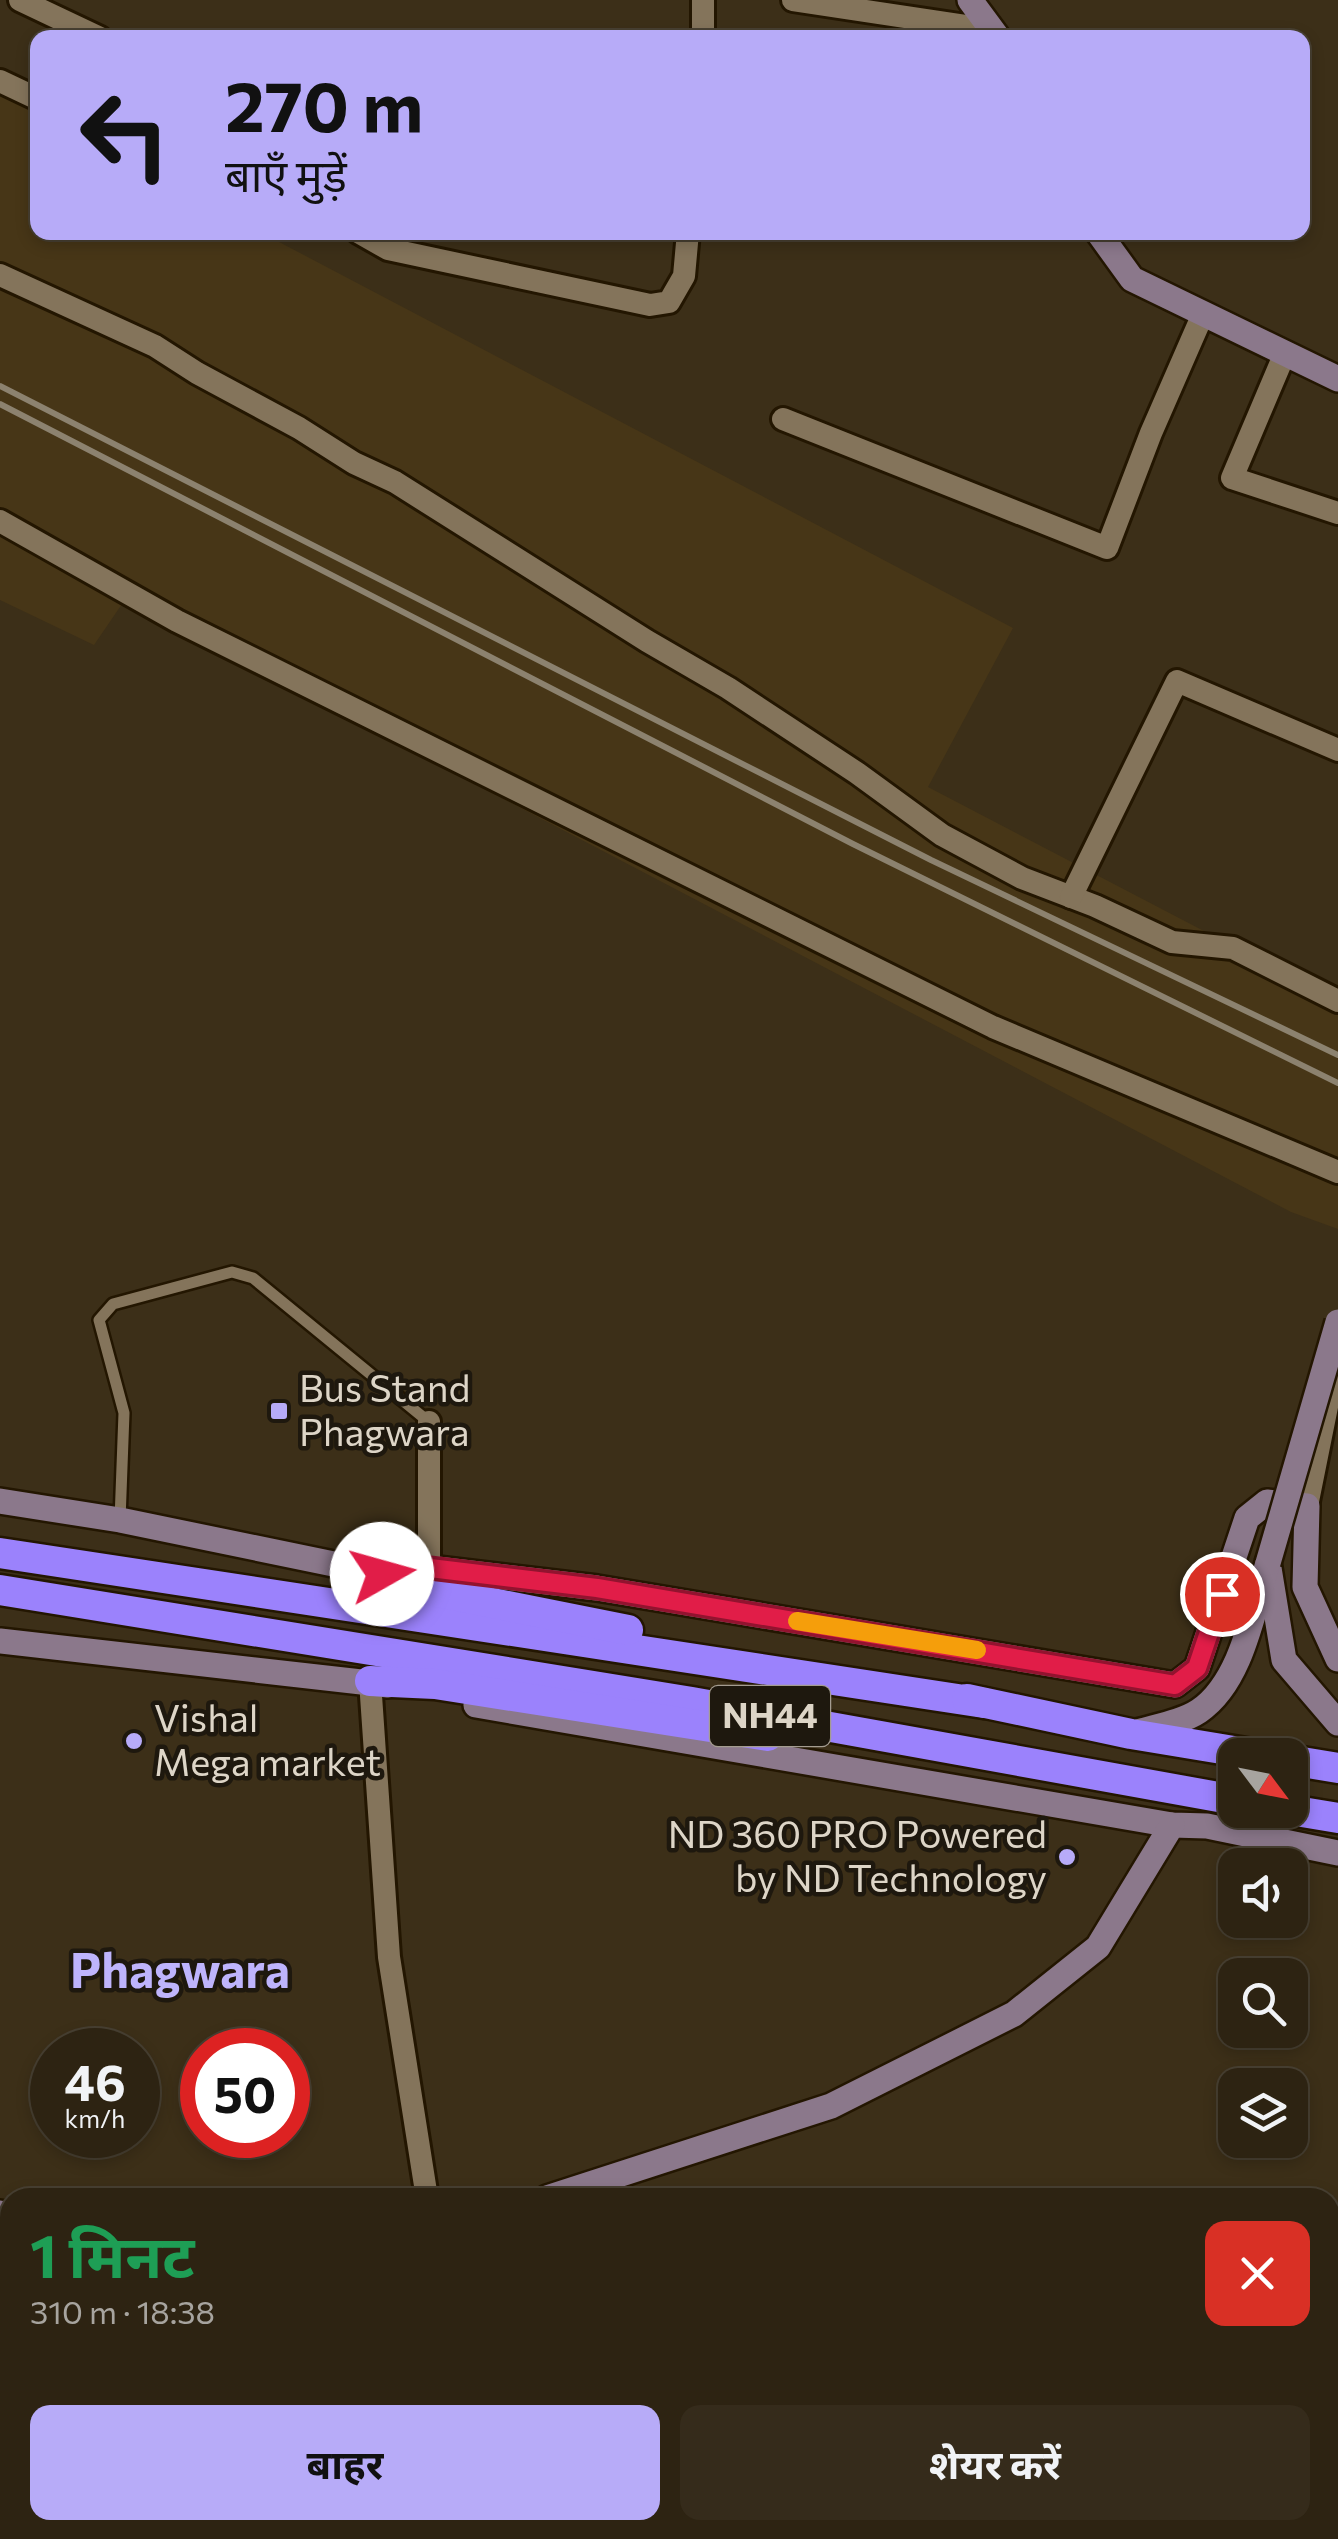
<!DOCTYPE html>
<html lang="hi">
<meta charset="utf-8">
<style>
body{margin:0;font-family:Commissioner,"Noto Sans Devanagari",sans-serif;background:#352b1b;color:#f1f3f6;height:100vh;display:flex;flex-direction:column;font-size:38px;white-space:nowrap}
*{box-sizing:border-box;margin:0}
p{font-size:32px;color:#a7a49f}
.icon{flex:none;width:55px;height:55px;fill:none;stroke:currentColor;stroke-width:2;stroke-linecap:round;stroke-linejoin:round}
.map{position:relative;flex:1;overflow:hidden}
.panel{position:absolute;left:0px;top:2188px;width:1340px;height:352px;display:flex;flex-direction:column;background:#2d2312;border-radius:30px 30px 0 0;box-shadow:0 5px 15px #0003,0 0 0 2px #484032}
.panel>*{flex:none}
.banner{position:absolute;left:30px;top:30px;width:1280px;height:210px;border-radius:20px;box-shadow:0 5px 15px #0003,0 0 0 2px #484032;background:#b7abf8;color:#111;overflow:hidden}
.needle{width:65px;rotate:122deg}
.tools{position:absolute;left:1218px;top:1738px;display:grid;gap:20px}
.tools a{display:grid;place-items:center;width:90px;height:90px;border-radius:20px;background:#2d2312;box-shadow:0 5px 15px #0003,0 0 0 2px #484032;font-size:50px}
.speed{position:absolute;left:30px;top:2028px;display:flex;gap:20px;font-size:50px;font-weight:700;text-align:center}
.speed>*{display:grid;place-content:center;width:130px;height:130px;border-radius:50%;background:#2d2312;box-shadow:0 5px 15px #0003,0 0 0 2px #484032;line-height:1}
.speed small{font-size:25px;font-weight:400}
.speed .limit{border:15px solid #d22;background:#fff;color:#111}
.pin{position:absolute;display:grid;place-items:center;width:85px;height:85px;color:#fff;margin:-42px;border:5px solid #fff;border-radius:50%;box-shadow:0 2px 10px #0007}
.me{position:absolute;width:110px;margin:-55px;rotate:83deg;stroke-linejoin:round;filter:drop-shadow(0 0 8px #0008)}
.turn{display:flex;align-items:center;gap:35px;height:210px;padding:0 30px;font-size:45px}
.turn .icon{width:130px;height:130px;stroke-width:2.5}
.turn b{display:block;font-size:70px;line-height:85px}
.round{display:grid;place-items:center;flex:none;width:105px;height:105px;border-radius:20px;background:#352b1b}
.summary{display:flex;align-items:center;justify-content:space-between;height:170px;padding:0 30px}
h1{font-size:60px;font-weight:700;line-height:75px;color:#1e9e55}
.button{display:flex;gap:20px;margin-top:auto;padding:20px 30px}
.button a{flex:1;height:115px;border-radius:20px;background:#b7abf8;color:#111;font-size:40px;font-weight:700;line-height:115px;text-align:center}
.button a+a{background:#352b1b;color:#f1f3f6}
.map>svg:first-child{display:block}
.built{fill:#473617}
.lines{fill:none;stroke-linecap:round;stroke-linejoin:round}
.lane-casing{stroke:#231601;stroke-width:16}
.street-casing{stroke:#231601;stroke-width:28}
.secondary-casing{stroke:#231601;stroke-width:30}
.highway-casing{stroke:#231601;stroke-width:35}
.lane{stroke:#84745b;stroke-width:11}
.street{stroke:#84745b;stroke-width:22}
.secondary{stroke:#8b788b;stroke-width:25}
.highway{stroke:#9b82fc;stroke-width:30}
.rail{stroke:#8c826f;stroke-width:6}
.secondary-bridge-casing{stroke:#231601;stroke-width:30;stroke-linecap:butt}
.secondary-bridge{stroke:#8b788b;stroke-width:25}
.route-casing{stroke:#92132f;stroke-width:25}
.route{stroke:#e11d48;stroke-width:18}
.slow{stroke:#f59e0b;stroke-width:18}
.poi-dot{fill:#b7abf8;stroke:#1e180e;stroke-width:4}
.labels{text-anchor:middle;stroke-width:9;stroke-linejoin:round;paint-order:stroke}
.shield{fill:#1e180e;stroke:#a49c90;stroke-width:2.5}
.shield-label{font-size:35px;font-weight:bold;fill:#ddd5c7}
.poi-label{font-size:38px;fill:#ddd5c7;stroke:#1e180e;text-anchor:start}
.district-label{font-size:48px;font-weight:bold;fill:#beb4fc;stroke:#1e180e}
</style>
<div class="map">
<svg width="1338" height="2539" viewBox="0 0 1338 2539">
<rect width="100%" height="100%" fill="#3c2f18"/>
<path class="built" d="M0 94 37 114 38 232 262 233 1013 628 928 787 1338 1001V1229L1291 1212 271 677 122 604 94 645 0 600Z"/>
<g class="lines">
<defs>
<path id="lane" d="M120 1520 124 1413 99 1320 113 1304 232 1272 253 1278 429 1422"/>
<g id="street">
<path d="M20 0 100 38"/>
<path d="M793 0 992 30"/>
<path d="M703 38V0"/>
<path d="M0 81 38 99"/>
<path d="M358 232 388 249 650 305 669 302 684 276 688 232"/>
<path d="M0 275 155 346 197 373 299 428 354 463 395 482 647 641 728 688 857 773 942 835 1022 878 1095 906 1172 942 1233 948 1338 1001"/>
<path d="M1285 353 1232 478 1338 513"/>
<path d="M783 419 1107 548 1151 433 1203 314"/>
<path d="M0 521 177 621 993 1027 1338 1172"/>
<path d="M1071 897 1177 681 1338 750"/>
<path d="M429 1422V1568"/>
<path d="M1307 1506 1335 1367"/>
<path d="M370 1681 389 1957 427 2198"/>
<path d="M1293 2530 1312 2539"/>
<path d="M237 2539 253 2530"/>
</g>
<g id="secondary">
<path d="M970 0 998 38"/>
<path d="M1098 232 1132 279 1338 379"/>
<path d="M0 1501 120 1520 382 1574 429 1568 597 1588 1175 1685 1197 1668 1247 1518 1267 1502 1307 1506 1305 1587 1338 1659"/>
<path d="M1269 1568 1284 1660 1338 1723"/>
<path d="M0 1641 388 1685"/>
<path d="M476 1705 1172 1825 1207 1826 1338 1853"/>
<path d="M1131 1734C1152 1727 1181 1723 1199 1711 1242 1682 1253 1610 1268 1563"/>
<path d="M547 2198 831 2106 1014 2014 1098 1947 1172 1825"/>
<path d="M0 2213 10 2219"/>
</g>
<g id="highway">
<path d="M0 1553 984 1703"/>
<path d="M382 1574 437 1592 628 1630"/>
<path d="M0 1590 692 1702 1235 1800"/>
<path d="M370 1681 435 1684 768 1736"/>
<path d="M967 1699 1131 1734 1258 1755"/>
<path d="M1290 1760 1338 1768"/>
<path d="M1290 1810 1338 1818"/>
</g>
</defs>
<use href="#lane" class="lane-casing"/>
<use href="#street" class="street-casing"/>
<use href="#secondary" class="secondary-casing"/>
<use href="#highway" class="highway-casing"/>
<use href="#lane" class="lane"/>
<use href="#street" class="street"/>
<use href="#secondary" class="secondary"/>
<use href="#highway" class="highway"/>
<g class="rail">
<path d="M0 386 931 860 1338 1055"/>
<path d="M0 404 853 844 1338 1083"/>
</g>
<defs>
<path id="secondary-bridge" d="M1268 1563 1338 1322"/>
</defs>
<use href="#secondary-bridge" class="secondary-bridge-casing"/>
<use href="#secondary-bridge" class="secondary-bridge"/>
</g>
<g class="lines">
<defs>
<path id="route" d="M382 1574 430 1568 597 1588 1175 1685 1197 1668 1222 1594"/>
</defs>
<use href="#route" class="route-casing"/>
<use href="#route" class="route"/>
<path class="slow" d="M797 1621 977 1650"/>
</g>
<g class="poi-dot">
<rect x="269" y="1401" width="20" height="20" rx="5"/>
<circle cx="134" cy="1741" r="10"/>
<circle cx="1067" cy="1857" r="10"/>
</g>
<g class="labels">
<rect class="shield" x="710" y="1686" width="120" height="60" rx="8"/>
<g class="shield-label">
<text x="770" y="1728">NH44</text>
</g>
<g class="poi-label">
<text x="299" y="1402">Bus Stand<tspan x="299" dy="44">Phagwara</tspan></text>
<text x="154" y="1732">Vishal<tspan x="154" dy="44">Mega market</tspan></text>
<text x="1047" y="1848" text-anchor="end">ND 360 PRO Powered<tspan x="1047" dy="44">by ND Technology</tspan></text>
</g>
<g class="district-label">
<text x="180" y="1988">Phagwara</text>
</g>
</g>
</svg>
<div class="tools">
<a><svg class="needle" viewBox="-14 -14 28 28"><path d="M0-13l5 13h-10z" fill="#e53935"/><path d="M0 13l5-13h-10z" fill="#a7a49f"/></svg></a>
<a><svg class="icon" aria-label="sound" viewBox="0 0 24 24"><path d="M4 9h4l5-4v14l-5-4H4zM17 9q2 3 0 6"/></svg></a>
<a><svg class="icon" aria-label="search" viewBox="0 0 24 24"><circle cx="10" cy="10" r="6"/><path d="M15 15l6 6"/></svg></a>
<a><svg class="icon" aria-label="layers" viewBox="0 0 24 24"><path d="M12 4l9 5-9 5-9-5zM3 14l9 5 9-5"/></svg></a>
</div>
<div class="speed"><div>46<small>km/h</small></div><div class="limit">50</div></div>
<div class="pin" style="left:1222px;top:1594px;background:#d93025"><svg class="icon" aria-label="arrive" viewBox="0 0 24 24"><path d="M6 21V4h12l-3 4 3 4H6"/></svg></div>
<svg class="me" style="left:382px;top:1574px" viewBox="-20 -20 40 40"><circle r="19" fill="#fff"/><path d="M0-13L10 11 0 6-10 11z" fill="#e11d48"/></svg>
<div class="banner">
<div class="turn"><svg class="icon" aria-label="left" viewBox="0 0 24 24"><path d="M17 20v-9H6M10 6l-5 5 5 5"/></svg><div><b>270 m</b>बाएँ मुड़ें</div></div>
</div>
<section class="panel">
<div class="summary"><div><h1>1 मिनट</h1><p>310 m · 18:38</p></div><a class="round" style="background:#d93025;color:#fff"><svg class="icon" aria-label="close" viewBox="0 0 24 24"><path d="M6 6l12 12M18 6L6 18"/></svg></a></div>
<div class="button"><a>बाहर</a><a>शेयर करें</a></div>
</section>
</div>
